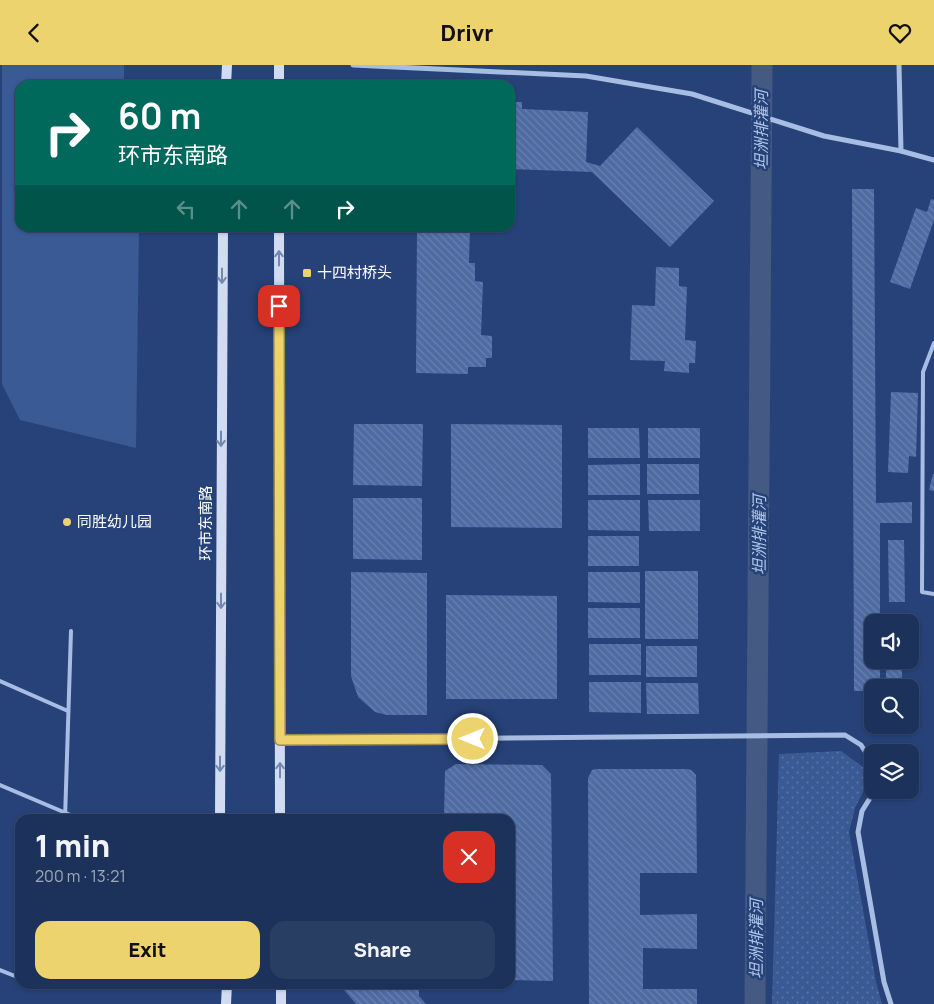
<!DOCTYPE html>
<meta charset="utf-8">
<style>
body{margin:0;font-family:Manrope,"Noto Sans SC",sans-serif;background:#293e63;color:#f1f3f6;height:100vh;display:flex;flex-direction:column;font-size:19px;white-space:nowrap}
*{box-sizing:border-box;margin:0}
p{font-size:16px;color:#a0aabb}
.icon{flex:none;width:28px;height:28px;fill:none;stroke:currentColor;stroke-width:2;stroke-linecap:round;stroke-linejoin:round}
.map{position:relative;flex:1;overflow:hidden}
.drawer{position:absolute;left:15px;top:749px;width:500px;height:175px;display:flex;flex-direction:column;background:#1c325a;border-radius:15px;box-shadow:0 1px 4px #0004,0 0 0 1px #3a4d70}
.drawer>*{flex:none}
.top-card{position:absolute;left:15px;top:15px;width:500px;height:152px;border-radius:15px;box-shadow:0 1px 4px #0004,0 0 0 1px #3a4d70;background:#00695c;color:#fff;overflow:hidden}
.tools{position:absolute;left:864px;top:549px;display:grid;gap:10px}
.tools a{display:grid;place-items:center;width:55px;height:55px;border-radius:10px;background:#1c325a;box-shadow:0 1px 4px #0004,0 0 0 1px #3a4d70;font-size:25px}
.pin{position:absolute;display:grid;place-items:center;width:42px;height:42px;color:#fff;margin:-21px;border-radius:10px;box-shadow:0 2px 8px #0006}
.me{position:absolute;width:55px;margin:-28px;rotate:270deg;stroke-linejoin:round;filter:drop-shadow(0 0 4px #0008)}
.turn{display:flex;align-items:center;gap:18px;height:105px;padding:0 20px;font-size:22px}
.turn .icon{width:65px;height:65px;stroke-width:2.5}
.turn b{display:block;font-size:35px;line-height:42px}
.lanes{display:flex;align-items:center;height:48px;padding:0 20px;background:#0003;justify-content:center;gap:25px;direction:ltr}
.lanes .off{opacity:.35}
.round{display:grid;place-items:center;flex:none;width:52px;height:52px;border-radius:15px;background:#293e63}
.overview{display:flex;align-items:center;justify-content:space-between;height:85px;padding:0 20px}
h1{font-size:30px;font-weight:800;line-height:38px}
.action{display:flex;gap:10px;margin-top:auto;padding:10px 20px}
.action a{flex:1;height:58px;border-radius:15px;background:#ecd36e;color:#111;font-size:20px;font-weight:800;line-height:58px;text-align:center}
.action a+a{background:#293e63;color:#f1f3f6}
header{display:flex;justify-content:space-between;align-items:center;height:65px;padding:0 20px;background:#ecd36e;color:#111;font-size:22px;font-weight:800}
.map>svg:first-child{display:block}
.grass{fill:url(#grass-dots)}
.park{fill:#3a5a95}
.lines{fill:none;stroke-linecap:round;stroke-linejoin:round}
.canal{stroke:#455a82;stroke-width:21}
.building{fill:url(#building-back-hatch)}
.service{stroke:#a8bde3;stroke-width:4}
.minor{stroke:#a8bde3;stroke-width:5}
.secondary{stroke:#d1dcf3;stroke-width:10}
.oneway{stroke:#7387af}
.route-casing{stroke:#998948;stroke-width:12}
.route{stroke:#ecd36e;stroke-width:9}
.poi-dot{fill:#ecd36e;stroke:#264278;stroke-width:2}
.labels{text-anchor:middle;stroke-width:5;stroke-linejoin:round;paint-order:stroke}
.poi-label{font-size:15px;fill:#fff;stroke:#264278;text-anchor:start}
.street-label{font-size:15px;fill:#fff;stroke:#264278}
.water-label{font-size:16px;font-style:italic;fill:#b3c7eb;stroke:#264278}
</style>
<header><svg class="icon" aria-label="back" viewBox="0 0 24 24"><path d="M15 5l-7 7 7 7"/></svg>Drivr<svg class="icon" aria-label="heart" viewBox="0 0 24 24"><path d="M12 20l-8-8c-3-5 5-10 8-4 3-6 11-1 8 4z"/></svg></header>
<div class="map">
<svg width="934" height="939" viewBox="0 0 934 939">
<defs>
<pattern id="grass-dots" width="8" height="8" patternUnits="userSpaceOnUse" patternTransform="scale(1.25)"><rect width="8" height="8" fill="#3a5a95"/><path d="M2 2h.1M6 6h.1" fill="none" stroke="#5873a5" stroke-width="1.8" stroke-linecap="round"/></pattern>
<pattern id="building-back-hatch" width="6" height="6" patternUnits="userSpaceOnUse" patternTransform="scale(1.25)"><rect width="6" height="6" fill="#4e6ba2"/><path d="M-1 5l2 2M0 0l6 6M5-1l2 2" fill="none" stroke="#6981b0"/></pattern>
</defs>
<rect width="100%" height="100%" fill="#264278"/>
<path class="grass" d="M841 686 863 702 867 719 855 743 849 767 876 917 882 939H772L779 689Z"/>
<path class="park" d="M2 0H124V20H20V162L139 163 136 383 20 355 2 319Z"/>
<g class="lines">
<path class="canal" d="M755 939 762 0"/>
</g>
<g class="building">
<path d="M510 37H522V44L588 47 586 97 600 101 637 62 714 136 670 182 592 107 510 104Z"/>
<path d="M852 124H874L876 438 912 437V458H880V558H872V595H880V622H872V626H854Z"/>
<path d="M931 134 934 135V155L910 224 890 217 916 143 927 147Z"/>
<path d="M417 162H470L469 198H475V216L483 217 481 270 492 271V293H486V302H468V309L416 308Z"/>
<path d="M656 202 679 203V221L687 222 685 275 696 276 695 298H689V308L664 306 665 296 630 295 632 240 655 241Z"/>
<path d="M891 327 918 328 916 392 909 391 908 408 888 407Z"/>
<path d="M354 359H423L422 421 353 420Z"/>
<path d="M451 359 562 360V463L451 462Z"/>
<path d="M588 363H639L640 393H588Z"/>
<rect x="648" y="363" width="52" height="30"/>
<path d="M640 399V430H588V400Z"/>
<rect x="647" y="399" width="52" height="30"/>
<path d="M933 409H934V426L929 425Z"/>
<path d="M353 433H422V495L353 494Z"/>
<path d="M588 435H640V466L588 465Z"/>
<path d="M648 435H700V466H649Z"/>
<rect x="588" y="471" width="51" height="30"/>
<path d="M888 475H904L905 537H889Z"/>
<rect x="645" y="506" width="53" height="68"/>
<path d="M351 507 427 508V650H387L375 647 358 632 351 611Z"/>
<path d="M588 507H640V538L588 537Z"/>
<path d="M446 530 557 531V634H446Z"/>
<rect x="588" y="543" width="52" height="30"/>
<rect x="589" y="579" width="52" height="31"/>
<rect x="646" y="581" width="51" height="31"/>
<rect x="886" y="600" width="16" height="22"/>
<path d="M589 617H641V648L589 647Z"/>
<path d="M646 618H698L699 649H647Z"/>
<path d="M456 699 542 700 551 709 553 916 510 915V754H444L445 706Z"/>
<path d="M596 704H687L691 705 696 710 697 808H640V850L697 849V884L643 883V924H697V939H589L588 713 592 705Z"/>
<path d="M344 919H419V931L426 939H356L344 925Z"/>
</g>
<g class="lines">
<g class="service">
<path d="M934 278 923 307 922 527 934 529"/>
<path d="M0 616 68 646"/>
<path d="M0 720 80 754"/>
<path d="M65 754 71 566"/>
<path d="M0 905 20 913"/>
</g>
<g class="minor">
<path d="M353 0 586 11 692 29 824 71 901 86 934 95"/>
<path d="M899 0 901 86"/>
<path d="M280 675 845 670 861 680 872 697"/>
<path d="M875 725 862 746 858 767 884 917 891 939"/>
</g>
<g class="secondary">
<path d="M279 0V20"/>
<path d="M226 20 227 0"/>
<path d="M279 162 280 754"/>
<path d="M220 754 223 162"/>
<path d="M281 919V939"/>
<path d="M226 939 227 919"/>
</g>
</g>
<defs><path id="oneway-shaft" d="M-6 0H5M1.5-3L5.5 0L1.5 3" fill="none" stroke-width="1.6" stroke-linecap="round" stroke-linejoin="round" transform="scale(1.25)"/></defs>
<g class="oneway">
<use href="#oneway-shaft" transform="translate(279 193) rotate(-90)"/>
<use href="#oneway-shaft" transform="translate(222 211) rotate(90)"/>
<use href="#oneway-shaft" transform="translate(221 374) rotate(90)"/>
<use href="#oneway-shaft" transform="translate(221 536) rotate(90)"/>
<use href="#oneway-shaft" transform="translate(220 699) rotate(90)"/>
<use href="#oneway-shaft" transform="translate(280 705) rotate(-90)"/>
</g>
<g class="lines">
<defs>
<path id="route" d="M279 241 280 675 473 674"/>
</defs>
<use href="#route" class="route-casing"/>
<use href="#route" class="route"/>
</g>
<g class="poi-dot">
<rect x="302" y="203" width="10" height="10" rx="2.5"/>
<circle cx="67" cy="457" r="5"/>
</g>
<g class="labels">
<g class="poi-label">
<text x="317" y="213">十四村桥头</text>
<text x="77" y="462">同胜幼儿园</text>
</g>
<g class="street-label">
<text transform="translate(206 458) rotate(-90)" y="5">环市东南路</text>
</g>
<g class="water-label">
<text transform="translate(761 65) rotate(-90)" y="6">坦洲排灌河</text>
<text transform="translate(759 470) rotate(-90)" y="6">坦洲排灌河</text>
<text transform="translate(756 874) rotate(-90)" y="6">坦洲排灌河</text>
</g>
</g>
</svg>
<div class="tools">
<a><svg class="icon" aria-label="sound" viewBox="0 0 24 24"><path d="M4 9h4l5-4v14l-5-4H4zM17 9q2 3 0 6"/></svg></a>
<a><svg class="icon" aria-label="search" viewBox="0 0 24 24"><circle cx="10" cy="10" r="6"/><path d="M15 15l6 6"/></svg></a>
<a><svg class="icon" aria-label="layers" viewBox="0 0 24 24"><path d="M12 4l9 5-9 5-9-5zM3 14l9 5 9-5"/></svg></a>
</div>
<div class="pin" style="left:279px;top:241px;background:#d93025"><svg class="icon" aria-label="arrive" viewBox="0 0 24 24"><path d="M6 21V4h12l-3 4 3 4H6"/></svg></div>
<svg class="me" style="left:473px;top:674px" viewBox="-20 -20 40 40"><circle r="17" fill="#ecd36e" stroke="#fff" stroke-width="3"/><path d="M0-11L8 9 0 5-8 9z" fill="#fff"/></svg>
<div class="top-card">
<div class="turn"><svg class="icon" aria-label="right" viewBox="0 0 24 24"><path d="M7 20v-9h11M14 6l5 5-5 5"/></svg><div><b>60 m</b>环市东南路</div></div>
<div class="lanes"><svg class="icon off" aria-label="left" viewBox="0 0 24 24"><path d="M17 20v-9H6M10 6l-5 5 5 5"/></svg><svg class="icon off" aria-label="ahead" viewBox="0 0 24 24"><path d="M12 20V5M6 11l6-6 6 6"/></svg><svg class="icon off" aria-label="ahead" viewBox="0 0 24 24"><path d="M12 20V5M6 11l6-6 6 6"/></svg><svg class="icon" aria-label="right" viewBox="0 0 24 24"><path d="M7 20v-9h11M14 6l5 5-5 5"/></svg></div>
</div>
<section class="drawer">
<div class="overview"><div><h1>1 min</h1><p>200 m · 13:21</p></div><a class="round" style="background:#d93025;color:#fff"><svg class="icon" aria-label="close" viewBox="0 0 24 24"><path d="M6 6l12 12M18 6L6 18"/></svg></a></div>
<div class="action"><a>Exit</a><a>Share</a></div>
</section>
</div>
